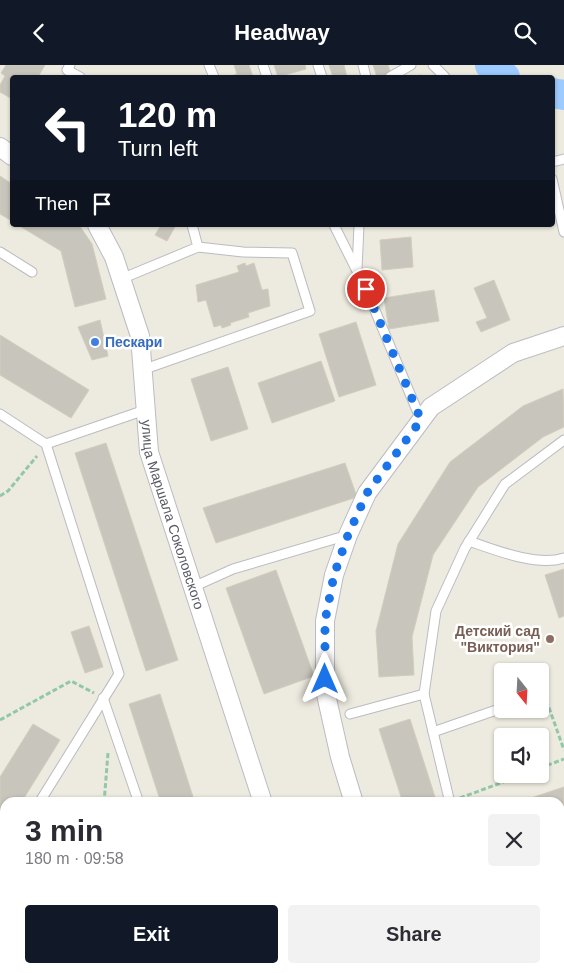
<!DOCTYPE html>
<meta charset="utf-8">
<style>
body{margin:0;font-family:Helvetica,sans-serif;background:#f2f2f3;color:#2b2b33;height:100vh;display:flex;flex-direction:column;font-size:19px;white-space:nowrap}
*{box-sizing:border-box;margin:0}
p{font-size:16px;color:#7c7c81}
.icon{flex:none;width:28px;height:28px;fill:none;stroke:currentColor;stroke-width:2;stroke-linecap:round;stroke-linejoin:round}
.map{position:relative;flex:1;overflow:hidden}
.side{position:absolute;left:0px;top:732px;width:565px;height:176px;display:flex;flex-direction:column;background:#fff;border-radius:15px 15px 0 0;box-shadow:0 1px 4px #0004}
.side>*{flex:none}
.guide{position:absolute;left:10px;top:10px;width:545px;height:152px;border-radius:5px;box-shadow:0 1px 4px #0004;background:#111827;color:#fff;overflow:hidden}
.needle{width:32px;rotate:162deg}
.buttons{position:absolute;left:494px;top:598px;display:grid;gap:10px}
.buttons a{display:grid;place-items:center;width:55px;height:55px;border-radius:5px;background:#fff;box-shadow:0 1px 4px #0004;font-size:25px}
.pin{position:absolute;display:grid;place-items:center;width:42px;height:42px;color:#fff;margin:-21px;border:2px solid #fff;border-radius:50%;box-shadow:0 1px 5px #0007}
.me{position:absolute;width:55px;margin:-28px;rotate:0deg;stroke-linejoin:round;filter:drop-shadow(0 0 4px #0008)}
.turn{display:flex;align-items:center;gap:18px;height:105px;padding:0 25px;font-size:22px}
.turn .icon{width:65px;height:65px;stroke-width:2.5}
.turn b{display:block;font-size:35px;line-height:42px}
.then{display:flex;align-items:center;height:48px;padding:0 25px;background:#0003;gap:10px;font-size:19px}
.round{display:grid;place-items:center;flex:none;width:52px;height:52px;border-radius:5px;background:#f2f2f3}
.overview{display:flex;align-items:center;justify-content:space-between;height:85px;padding:0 25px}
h1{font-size:30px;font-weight:700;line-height:38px}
.primary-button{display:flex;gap:10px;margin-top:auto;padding:10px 25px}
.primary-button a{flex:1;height:58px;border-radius:5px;background:#111827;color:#fff;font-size:20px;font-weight:700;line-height:58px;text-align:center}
.primary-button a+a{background:#f2f2f3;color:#2b2b33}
header{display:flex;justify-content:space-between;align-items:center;height:65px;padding:0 25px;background:#111827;color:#fff;font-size:22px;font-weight:700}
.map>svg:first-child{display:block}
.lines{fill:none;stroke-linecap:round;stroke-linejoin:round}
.river{stroke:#9dcaff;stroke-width:30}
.building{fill:#c8c5bc;stroke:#d2cdbd}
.lane-casing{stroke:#babcc2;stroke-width:11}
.street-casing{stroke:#babcc2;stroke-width:20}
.path{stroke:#92c7a7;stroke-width:3;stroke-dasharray:5 2.5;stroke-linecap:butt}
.lane{stroke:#fff;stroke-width:9}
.street{stroke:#fff;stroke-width:18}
.route{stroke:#1a73e8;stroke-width:9;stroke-dasharray:0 16.2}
.shop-dot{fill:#3f7fe0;stroke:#fff;stroke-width:2}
.education-dot{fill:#8d6e63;stroke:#fff;stroke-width:2}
.labels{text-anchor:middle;stroke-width:5;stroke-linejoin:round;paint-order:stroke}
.shop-label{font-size:14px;font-weight:bold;fill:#366cbe;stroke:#fff;text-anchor:start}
.street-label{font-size:14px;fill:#585b62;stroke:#fff}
.education-label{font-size:14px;font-weight:bold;fill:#785e54;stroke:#fff;text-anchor:end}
</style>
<header><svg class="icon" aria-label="back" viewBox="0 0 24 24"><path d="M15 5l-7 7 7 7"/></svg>Headway<svg class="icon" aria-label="search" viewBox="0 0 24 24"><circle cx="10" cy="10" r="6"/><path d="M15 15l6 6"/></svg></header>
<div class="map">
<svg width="564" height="908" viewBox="0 0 564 908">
<rect width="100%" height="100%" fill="#edebdf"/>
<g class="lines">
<g class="river">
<path d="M490 0 505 12"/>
<path d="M552 28 564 30"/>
</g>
</g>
<g class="building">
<path d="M6 0H45L38 12H12V34L0 27V20L5 11 1 8Z"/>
<path d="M234 0H249L253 12H229L237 9Z"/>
<path d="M274 0H305L306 4 278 12Z"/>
<path d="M329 0H344L347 12H333Z"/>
<path d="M373 0H388L391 9 377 12Z"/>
<path d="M421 10V12H404Z"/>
<path d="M0 111 12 119V156L0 149Z"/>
<path d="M18 160H79L92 179 106 234 75 242 61 186Z"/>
<path d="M161 160H176L167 176 155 170Z"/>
<path d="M411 172 413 202 382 205 380 175Z"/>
<path d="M245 198 246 201 254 198 262 225 268 224 270 241 248 248 249 252 230 258 231 260 222 263 221 260 214 262 206 235 198 237 196 220 239 207 237 201Z"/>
<path d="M494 215 510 255 481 267 476 257 487 253 474 223Z"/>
<path d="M434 225 439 256 389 264 384 233Z"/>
<path d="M100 255 108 291 92 295 78 262Z"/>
<path d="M356 257 376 320 339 332 319 269Z"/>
<path d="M0 270 89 325 71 353 0 310Z"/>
<path d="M321 296 335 336 272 358 258 318Z"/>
<path d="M228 302 248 364 211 376 191 314Z"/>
<path d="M563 324 564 362 543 372 478 422 433 490 412 572 414 610 379 612 376 566 398 479 450 397 523 341Z"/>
<path d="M106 378 178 595 146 606 75 388Z"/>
<path d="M345 398 357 432 216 478 203 443Z"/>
<path d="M564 504V551L559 553 545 510Z"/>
<path d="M276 505 314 611 264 629 226 523Z"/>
<path d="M89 561 103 602 85 608 71 567Z"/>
<path d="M160 629 195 738H161L129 639Z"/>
<path d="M410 654 437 738H403L379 664Z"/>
<path d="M33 659 60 675 21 738H5V763L0 772V712Z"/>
<path d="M564 722V751L560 753V738H516Z"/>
<path d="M127 904H165L162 908H124Z"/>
<path d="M247 904H283L284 908H248Z"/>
</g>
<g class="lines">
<defs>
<g id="lane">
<path d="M70 0 67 5 80 12"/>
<path d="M209 0 214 12"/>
<path d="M263 0 267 12"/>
<path d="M318 0 322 12"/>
<path d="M363 0 366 12"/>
<path d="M433 0 445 12"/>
<path d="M390 12 411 0"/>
<path d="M552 97 564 94"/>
<path d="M552 114 564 167"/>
<path d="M334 160 366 224 421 355"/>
<path d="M0 187 32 207"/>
<path d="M357 205 359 160"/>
<path d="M121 214 198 182 192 160"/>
<path d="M142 305 310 246 292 188 243 187 198 182"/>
<path d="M0 349 46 379 119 609 39 738"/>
<path d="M46 379 145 345"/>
<path d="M469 476C495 485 537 502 564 493"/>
<path d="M193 522 233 504 348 470"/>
<path d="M424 629 436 546 465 483 505 419 564 375"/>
<path d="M103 633 139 738"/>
<path d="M350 649 424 629 450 738"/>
<path d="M433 667 502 643"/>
<path d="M560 768 564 767"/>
<path d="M0 803 5 794"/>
<path d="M209 904 211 908"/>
<path d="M500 904 502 908"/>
<path d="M185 908 187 904"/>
</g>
<g id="street">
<path d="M0 82 12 91"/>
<path id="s1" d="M97 160 114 192 140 271 149 387 263 738"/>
<path d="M354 738 340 692 325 625V556L334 510 348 470 367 428 431 342 513 288 564 271"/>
<path d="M319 904 321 908"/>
<path d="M407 904 408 908"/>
</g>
</defs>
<use href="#lane" class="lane-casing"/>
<use href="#street" class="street-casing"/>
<g class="path">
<path d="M0 431 8 426 37 391"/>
<path d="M540 631 547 637 564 685"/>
<path d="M0 655 71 616 94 628"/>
<path d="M540 703 564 694"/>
<path d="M460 733 525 709"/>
<path d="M104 738 108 688"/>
<path d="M91 908V904"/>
</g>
<use href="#lane" class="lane"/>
<use href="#street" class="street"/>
</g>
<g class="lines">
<path class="route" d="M325 614V556L334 510 348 470 367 428 421 355 366 224"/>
</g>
<circle class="shop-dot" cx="95" cy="277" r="5"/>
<circle class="education-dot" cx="550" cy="574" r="5"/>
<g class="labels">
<g class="shop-label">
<text x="105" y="282">Пескари</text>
</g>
<g class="street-label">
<text dy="5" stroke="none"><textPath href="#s1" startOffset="302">улица Маршала Соколовского</textPath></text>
</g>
<g class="education-label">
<text x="540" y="571">Детский сад<tspan x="540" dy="16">"Виктория"</tspan></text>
</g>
</g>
</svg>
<div class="buttons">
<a><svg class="needle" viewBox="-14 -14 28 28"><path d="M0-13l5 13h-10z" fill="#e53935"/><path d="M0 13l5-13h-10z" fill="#7c7c81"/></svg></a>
<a><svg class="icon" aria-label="sound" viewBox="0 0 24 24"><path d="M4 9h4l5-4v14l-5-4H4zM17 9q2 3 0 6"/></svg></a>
</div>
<div class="pin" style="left:366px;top:224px;background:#d93025"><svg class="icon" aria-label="arrive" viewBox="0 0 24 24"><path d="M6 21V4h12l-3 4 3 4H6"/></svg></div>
<svg class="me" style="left:325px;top:614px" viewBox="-20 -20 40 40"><path d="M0-17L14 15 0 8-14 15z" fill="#1a73e8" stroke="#fff" stroke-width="4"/></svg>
<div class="guide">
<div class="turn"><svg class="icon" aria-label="left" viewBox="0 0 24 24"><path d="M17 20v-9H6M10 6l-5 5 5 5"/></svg><div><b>120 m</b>Turn left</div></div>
<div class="then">Then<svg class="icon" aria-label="arrive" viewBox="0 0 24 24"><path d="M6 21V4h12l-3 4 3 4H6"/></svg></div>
</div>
<section class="side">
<div class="overview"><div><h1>3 min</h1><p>180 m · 09:58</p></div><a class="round"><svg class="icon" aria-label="close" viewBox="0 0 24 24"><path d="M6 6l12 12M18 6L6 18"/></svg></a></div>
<div class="primary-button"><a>Exit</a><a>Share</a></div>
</section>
</div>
